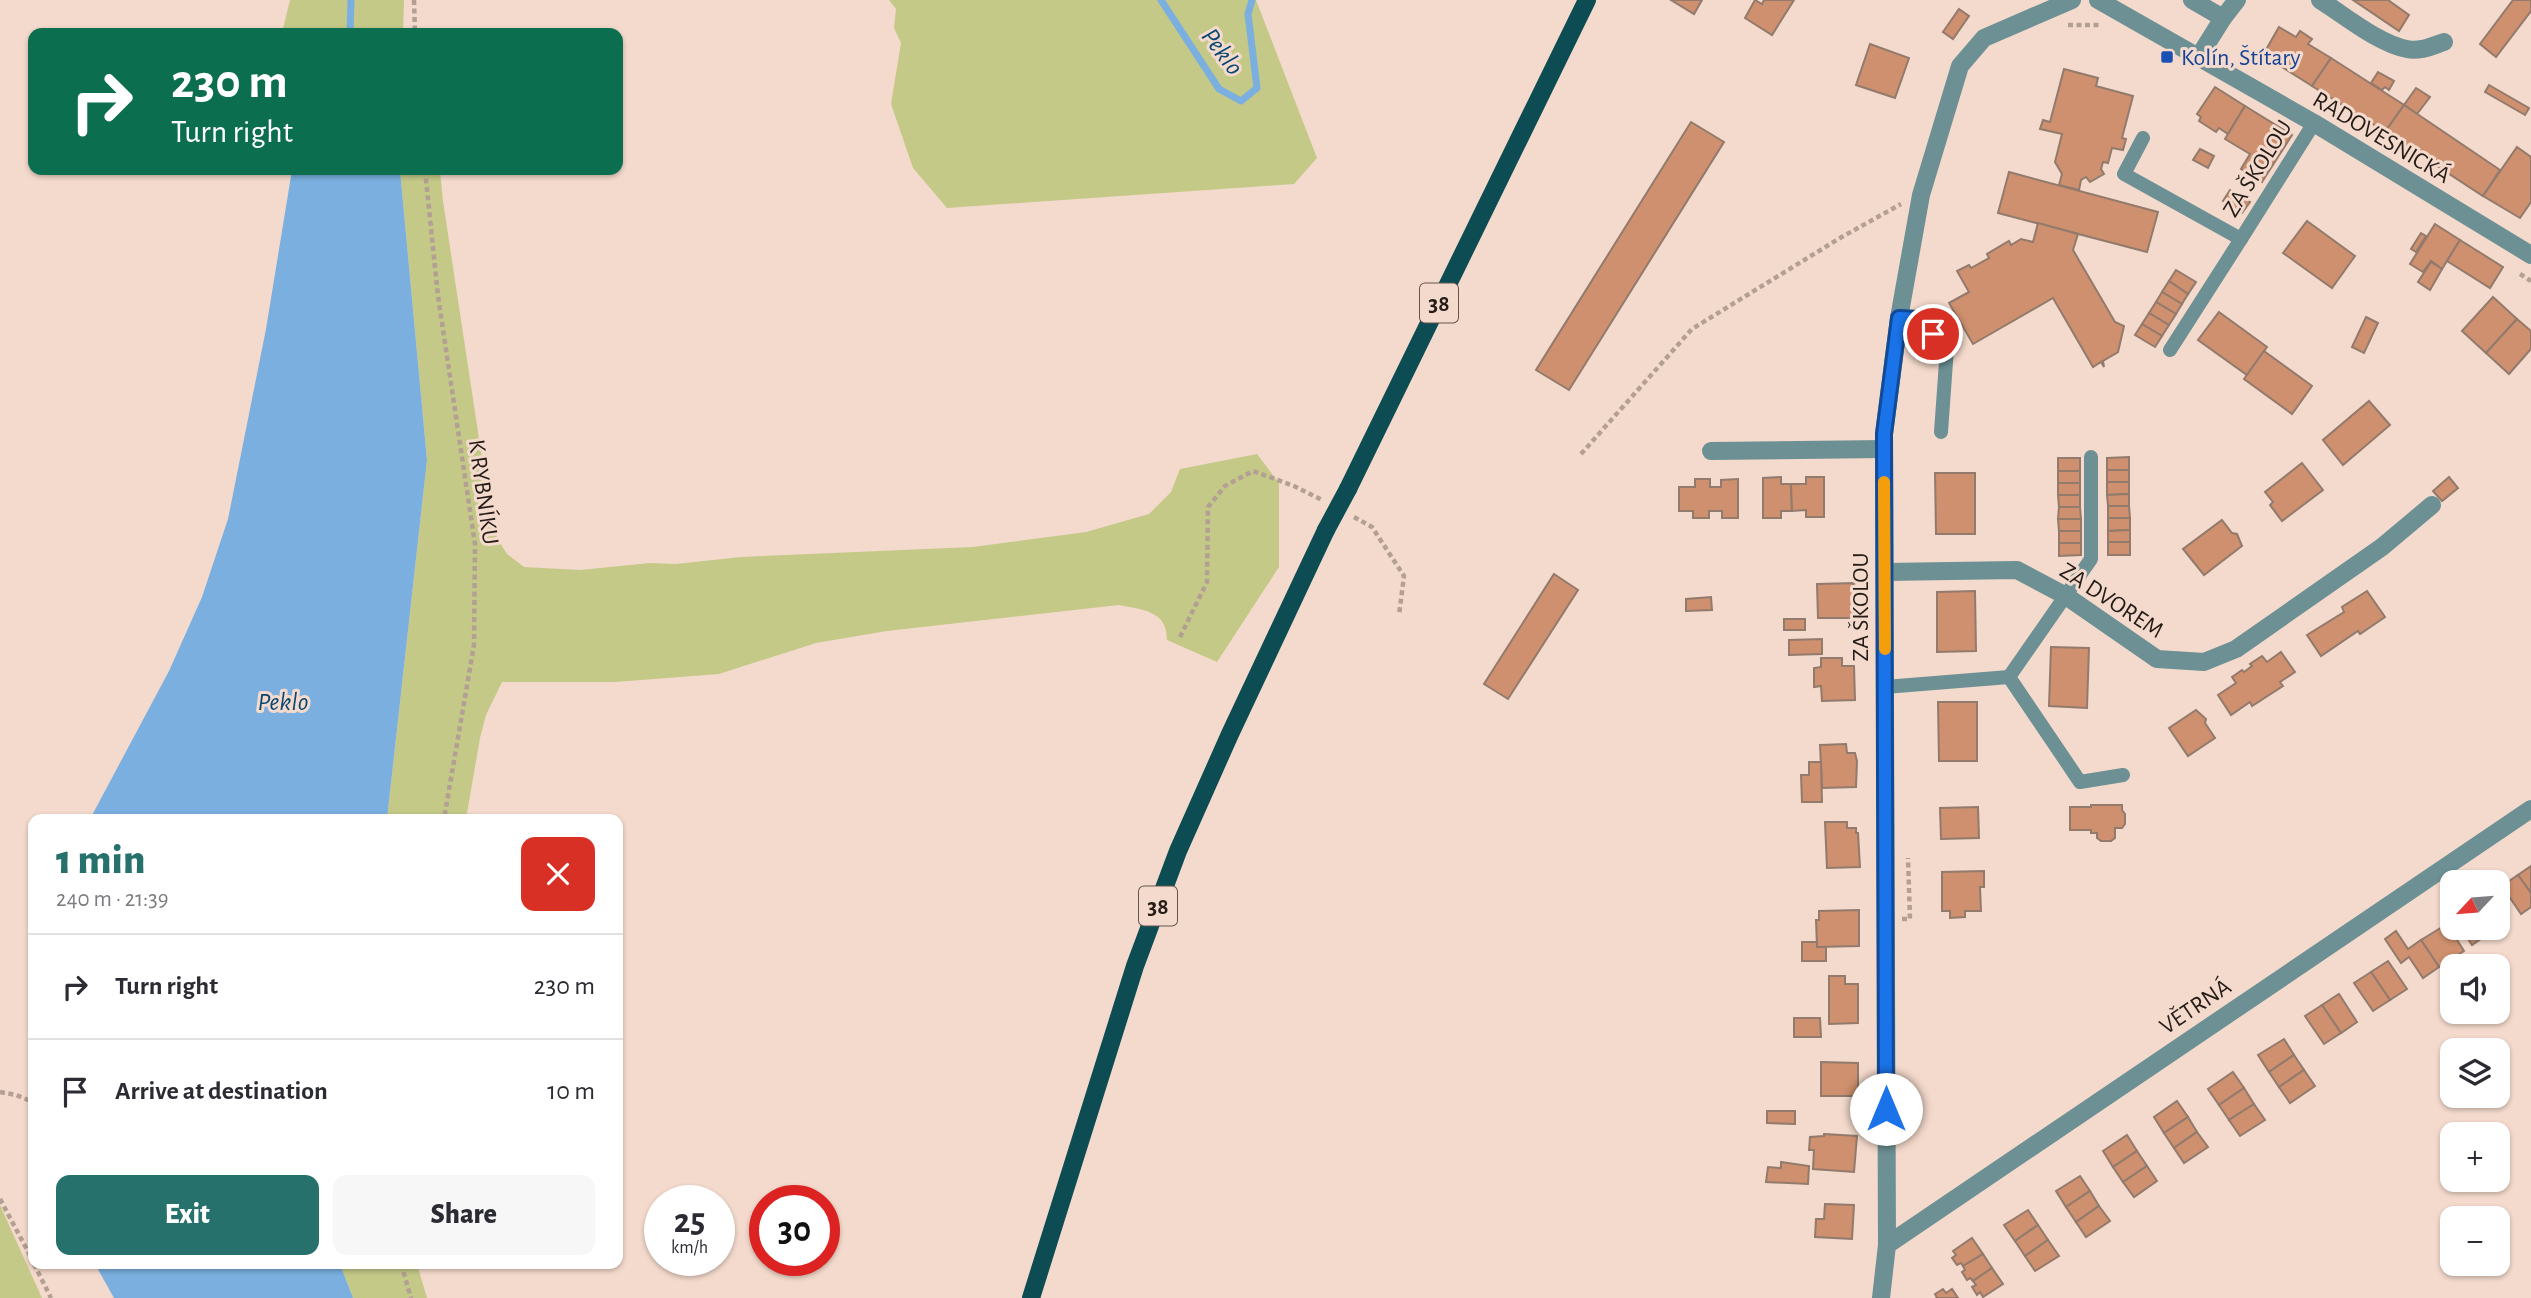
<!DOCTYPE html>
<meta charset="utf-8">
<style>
body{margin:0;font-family:"Alegreya Sans",sans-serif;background:#f7f7f7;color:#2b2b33;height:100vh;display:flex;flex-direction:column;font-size:26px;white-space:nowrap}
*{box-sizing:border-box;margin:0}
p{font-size:23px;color:#7c7c81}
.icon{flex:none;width:38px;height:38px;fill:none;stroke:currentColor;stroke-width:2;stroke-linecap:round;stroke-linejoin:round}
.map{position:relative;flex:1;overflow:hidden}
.details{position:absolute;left:28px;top:814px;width:595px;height:455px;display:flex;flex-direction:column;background:#fff;border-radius:14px;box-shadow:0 2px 5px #0004}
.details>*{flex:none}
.banner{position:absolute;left:28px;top:28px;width:595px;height:147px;border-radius:14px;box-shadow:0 2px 5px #0004;background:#0b6e4f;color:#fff;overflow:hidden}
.needle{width:46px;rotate:244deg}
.tools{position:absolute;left:2440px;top:870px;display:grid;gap:14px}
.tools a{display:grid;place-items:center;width:70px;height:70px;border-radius:14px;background:#fff;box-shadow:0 2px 5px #0004;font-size:35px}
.speed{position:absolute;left:644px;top:1185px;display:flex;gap:14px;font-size:35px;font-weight:700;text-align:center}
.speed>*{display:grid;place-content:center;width:91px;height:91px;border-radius:50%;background:#fff;box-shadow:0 2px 5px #0004;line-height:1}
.speed small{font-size:18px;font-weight:400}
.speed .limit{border:10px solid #d22;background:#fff;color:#111}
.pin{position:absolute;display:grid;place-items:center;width:60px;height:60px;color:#fff;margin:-30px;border:4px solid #fff;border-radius:50%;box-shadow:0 2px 7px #0007}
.me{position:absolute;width:77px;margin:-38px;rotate:0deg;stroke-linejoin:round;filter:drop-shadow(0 0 5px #0008)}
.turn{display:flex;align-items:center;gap:24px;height:147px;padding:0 28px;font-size:32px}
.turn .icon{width:91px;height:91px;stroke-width:2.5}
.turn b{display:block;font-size:49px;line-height:60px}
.round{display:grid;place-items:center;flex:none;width:74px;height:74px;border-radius:14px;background:#f7f7f7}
.overview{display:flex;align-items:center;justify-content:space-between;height:119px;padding:0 28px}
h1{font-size:42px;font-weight:800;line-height:52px;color:#27716d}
.primary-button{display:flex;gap:14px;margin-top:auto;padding:14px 28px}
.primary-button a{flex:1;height:80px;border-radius:14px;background:#27716d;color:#fff;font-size:28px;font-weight:800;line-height:80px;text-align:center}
.primary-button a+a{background:#f7f7f7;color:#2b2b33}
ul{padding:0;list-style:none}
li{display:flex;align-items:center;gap:21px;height:105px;padding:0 28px;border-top:2px solid #e1e1e2}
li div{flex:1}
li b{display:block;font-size:26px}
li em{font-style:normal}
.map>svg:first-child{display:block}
.green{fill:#c4c988}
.water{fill:#7aafdf}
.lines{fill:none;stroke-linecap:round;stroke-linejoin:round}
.stream{stroke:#7aafdf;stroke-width:7}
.building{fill:#ce906e;stroke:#927a6d;stroke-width:2}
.path{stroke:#b39f93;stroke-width:4.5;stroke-dasharray:5 3.5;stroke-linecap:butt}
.service{stroke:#6c9094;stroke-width:14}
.minor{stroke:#6c9094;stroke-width:18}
.tertiary{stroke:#6c9094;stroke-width:18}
.primary{stroke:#0c4c52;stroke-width:18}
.primary-bridge{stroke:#0c4c52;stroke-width:18}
.route-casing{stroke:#114b97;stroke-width:18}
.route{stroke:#1a73e8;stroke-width:12}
.slow{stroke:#f59e0b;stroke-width:12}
.transit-dot{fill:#1a4fb4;stroke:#f4dacc;stroke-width:2.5}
.labels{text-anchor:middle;stroke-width:6;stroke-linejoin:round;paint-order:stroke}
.shield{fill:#f4dacc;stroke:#63554d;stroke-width:2}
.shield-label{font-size:23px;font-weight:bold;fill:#251c17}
.transit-label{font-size:24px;fill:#164399;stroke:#f4dacc;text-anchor:start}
.street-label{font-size:24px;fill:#251c17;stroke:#f4dacc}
.water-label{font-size:26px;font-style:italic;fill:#074773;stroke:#f4dacc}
</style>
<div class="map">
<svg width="2531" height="1298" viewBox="0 0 2531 1298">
<rect width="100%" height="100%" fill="#f4dacc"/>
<g class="green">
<path d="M290 0H404L403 33H282Z"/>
<path d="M889 0H1256L1317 158 1294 184 947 208 913 168 891 104 901 43 894 28 896 9Z"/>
<path d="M400 170H440L443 201 488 498 497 538 507 554 524 567 580 570 650 563 676 564 741 557 973 547 1086 532 1149 514 1171 492 1180 469 1257 454 1279 483V567L1217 662 1167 640C1167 610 1142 610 1119 605L887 631 816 643 719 674 615 682H502L486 715 480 738 466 819H387L427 460Z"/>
<path d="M0 1205 42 1298H0Z"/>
<path d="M340 1264H417L427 1298H353Z"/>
</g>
<g class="water">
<path d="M292 170H400L427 460 387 819H90L169 671 202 597 228 519 266 329Z"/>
<path d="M95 1264H340L353 1298H114Z"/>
</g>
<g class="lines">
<g class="stream">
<path d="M1161 0 1219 89 1241 101 1257 88 1248 14 1252 0"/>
<path d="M350 33 351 0"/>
</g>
</g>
<g class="building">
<path d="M1671 0H1702L1694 14Z"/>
<path d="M1755 0 1762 4 1764 0H1794L1772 35 1745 18Z"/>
<path d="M2353 0H2388L2409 15 2399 31Z"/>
<path d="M2513 0H2531V11L2496 57 2480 44Z"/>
<path d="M1959 9 1969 16 1953 39 1943 32Z"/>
<path d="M2279 27 2296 37 2300 31 2312 39 2308 44 2331 58 2312 86 2263 55Z"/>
<path d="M1870 44 1909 58 1895 98 1856 85Z"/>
<path d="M2331 58 2404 105 2385 132 2312 86Z"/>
<path d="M2064 69 2098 78 2096 86 2133 96 2122 138 2126 139 2123 150 2112 148 2108 163 2103 162 2101 169 2104 174 2090 182 2086 177 2081 180 2079 190 2059 185 2062 174 2055 162 2062 134 2040 129 2043 120 2050 122Z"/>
<path d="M2378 72 2394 81 2389 90 2385 87 2382 90 2371 83Z"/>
<path d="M2489 85 2529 108 2525 115 2485 92Z"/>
<path d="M2215 87 2245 106 2228 134 2219 128 2216 132 2199 121 2201 117 2197 114Z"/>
<path d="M2416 88 2430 97 2417 114 2404 105Z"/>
<path d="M2404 105 2500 170 2483 196 2385 132Z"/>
<path d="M2245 106 2292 135 2262 182 2241 169 2250 154 2225 139Z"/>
<path d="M1691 122 1724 142 1569 390 1536 370Z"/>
<path d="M2517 147 2531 157V202L2520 218 2483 196Z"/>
<path d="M2200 149 2214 156 2208 168 2193 160Z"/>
<path d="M2009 172 2158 212 2147 252 1998 213Z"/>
<path d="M2230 190 2250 202 2242 213 2223 201Z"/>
<path d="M2307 221 2355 256 2332 288 2283 253Z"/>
<path d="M2038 223 2078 234 2073 250 2115 322 2124 326 2118 352 2103 361 2104 367 2101 362 2093 367 2053 298 1973 344 1949 303 1969 292 1957 271 1969 265 1971 268 1989 258 1987 254 2009 241 2011 245 2021 239 2033 242Z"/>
<path d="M2435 224 2460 240 2442 269 2431 261 2423 272 2410 264Z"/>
<path d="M2421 233 2426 236 2416 252 2411 249Z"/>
<path d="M2460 240 2503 267 2490 288 2447 261Z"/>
<path d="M2431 262 2442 269 2430 290 2418 282Z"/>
<path d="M2176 270 2196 282 2188 294 2169 281Z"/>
<path d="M2169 281 2188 294 2182 304 2162 292Z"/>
<path d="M2162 292 2182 304 2176 314 2156 302Z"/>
<path d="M2493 297 2517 319 2486 353 2462 331Z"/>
<path d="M2156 302 2176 314 2169 325 2149 313Z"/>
<path d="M2219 312 2267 347 2247 375 2198 340Z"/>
<path d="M2149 313 2169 325 2162 336 2142 324Z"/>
<path d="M2366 317 2378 323 2364 353 2352 347Z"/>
<path d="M2517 319 2531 331V349L2509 374 2486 353Z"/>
<path d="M2142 324 2162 336 2155 347 2135 335Z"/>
<path d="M2264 351 2312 386 2292 414 2244 379Z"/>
<path d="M2369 401 2390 425 2343 465 2323 440Z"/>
<path d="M2129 457V470H2107V458Z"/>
<rect x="2058" y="458" width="22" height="13"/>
<path d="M2302 463 2323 490 2282 521 2270 505 2273 502 2265 492Z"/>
<rect x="2107" y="470" width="22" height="12"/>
<rect x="2058" y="471" width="22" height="12"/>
<path d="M1935 473H1975V534H1936Z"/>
<path d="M1781 477V484H1791L1792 511H1781V518H1763V478Z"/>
<path d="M1806 477H1824V517H1806V510L1792 511 1791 484H1806Z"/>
<path d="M2449 477 2458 488 2442 501 2433 491Z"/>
<path d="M1695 479H1710V487H1721V480L1738 479V518H1722V511H1709V518H1693V511H1679V487H1695Z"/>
<path d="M2107 482H2129V494L2107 495Z"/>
<rect x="2058" y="483" width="22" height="12"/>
<path d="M2129 494V506H2108L2107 495Z"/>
<path d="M2058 495H2080V507H2059Z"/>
<path d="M2108 506H2129L2130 518H2108Z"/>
<path d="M2059 507H2080L2081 519H2058Z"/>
<path d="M2108 518H2130V530L2108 531Z"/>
<path d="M2058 519H2081V531H2059Z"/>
<path d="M2222 520 2232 533 2237 534 2242 546 2204 575 2183 549Z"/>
<path d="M2130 530V542H2108V531Z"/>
<rect x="2059" y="531" width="22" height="12"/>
<rect x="2108" y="542" width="22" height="13"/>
<path d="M2059 543H2081V555L2059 556Z"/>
<path d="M1554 574 1578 590 1508 699 1484 684Z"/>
<path d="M1856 583 1853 584 1854 618H1818L1817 584Z"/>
<path d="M1975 591 1976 651 1937 652V592Z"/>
<path d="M2367 591 2385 617 2360 634 2358 631 2321 656 2307 635 2344 612 2342 607Z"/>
<path d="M1711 597 1712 610 1686 611V599Z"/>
<rect x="1784" y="619" width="21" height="11"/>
<path d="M1822 639V654L1789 655V640Z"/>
<path d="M2051 647 2089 648 2087 708 2049 706Z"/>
<path d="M2281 652 2295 672 2280 682 2283 686 2252 706 2250 702 2231 715 2218 695 2236 683 2232 677 2242 670 2244 672 2252 666 2250 664 2262 656 2267 662Z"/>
<path d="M1821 658H1842V666H1854L1855 700 1822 701 1821 686 1814 687V668L1821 667Z"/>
<path d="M1938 702H1977V761H1939Z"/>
<path d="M2196 710 2206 719 2205 723 2215 738 2188 756 2169 728Z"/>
<path d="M1846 744 1847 753H1855L1857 761 1856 787 1822 788 1820 745Z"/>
<path d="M1809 762H1821L1822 802H1802L1801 775H1809Z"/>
<path d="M2091 805H2122V810L2125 814V824L2122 828H2115V838L2111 841H2101L2097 838V833H2091V830H2070V807H2091Z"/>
<path d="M1978 807 1979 838 1941 839 1940 808Z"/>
<path d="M1825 822H1847V828H1856V833H1858L1860 867 1827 868Z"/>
<path d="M2531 866V893L2518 875Z"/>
<path d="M1984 871V887H1980L1981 911H1965V917L1950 918V911H1942V872Z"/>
<path d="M2518 875 2531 893V907L2521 914 2502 886Z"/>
<path d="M1859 910V946L1817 947 1816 920H1819V911Z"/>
<path d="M2497 912 2505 923 2488 934 2484 928H2497Z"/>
<path d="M2452 921V928H2484L2488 934 2472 945 2462 930 2454 935 2447 924Z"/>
<path d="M2447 924 2464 951 2439 967 2421 940Z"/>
<path d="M2396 931 2408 949 2421 940 2439 967 2423 978 2409 957 2401 963 2385 939Z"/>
<path d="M1802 942H1817V947H1826V961H1802Z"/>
<path d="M2388 961 2407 989 2390 1000 2371 972Z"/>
<path d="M2371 972 2390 1000 2373 1011 2354 983Z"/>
<path d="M1829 976H1845V984H1858V1023L1829 1024Z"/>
<path d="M2339 994 2357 1022 2341 1033 2322 1005Z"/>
<path d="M2322 1005 2341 1033 2324 1044 2305 1016Z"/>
<path d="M1794 1018H1820L1821 1037H1794Z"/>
<path d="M2284 1039 2294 1055 2269 1072 2258 1055Z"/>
<path d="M2294 1055 2304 1070 2279 1087 2269 1072Z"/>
<path d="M1821 1062 1858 1063V1096H1821Z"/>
<path d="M2304 1070 2315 1086 2290 1103 2279 1087Z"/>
<path d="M2233 1072 2244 1088 2219 1105 2208 1089Z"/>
<path d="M2244 1088 2254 1104 2229 1120 2219 1105Z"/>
<path d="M2177 1101 2188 1117 2164 1133 2154 1117Z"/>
<path d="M2254 1104 2265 1120 2240 1136 2229 1120Z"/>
<path d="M1767 1111H1795V1124L1767 1123Z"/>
<path d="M2188 1117 2197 1132 2174 1148 2164 1133Z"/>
<path d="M2197 1132 2208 1147 2184 1163 2174 1148Z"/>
<path d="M1824 1134 1857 1136 1854 1172 1813 1169 1814 1150H1809L1810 1137 1824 1136Z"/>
<path d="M2127 1135 2137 1151 2113 1167 2103 1151Z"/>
<path d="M2137 1151 2147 1166 2123 1182 2113 1167Z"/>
<path d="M1781 1162 1809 1166 1808 1184 1766 1182 1768 1167 1781 1168Z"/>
<path d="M2147 1166 2157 1181 2134 1197 2123 1182Z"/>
<path d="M2080 1176 2090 1191 2066 1207 2056 1191Z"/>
<path d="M2090 1191 2099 1206 2076 1222 2066 1207Z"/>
<path d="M1825 1204 1854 1205 1852 1239 1815 1237 1816 1219H1824Z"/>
<path d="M2099 1206 2110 1221 2086 1237 2076 1222Z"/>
<path d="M2028 1210 2038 1225 2015 1241 2004 1225Z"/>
<path d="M2038 1225 2048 1240 2025 1256 2015 1241Z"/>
<path d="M1972 1238 1983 1254 1963 1266 1961 1263 1957 1265 1952 1258 1956 1255 1953 1251Z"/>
<path d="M2048 1240 2059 1256 2035 1271 2025 1256Z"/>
<path d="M1983 1254 1992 1268 1973 1281 1970 1278 1967 1280 1962 1272 1965 1270 1963 1266Z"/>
<path d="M1992 1268 2003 1284 1983 1297 1980 1292 1977 1295 1972 1287 1976 1285 1973 1281Z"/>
<path d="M1943 1289 1946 1293 1952 1289 1958 1298H1937L1935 1294Z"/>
</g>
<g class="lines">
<g class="path">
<path d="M414 0 415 33"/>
<path d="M2068 25H2101"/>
<path d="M425 170 438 296 475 544 474 645 444 819"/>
<path d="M2520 274 2531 281"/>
<path d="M1581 454 1692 329 1840 238 1901 204"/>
<path d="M1354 517 1372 527 1404 576 1399 615"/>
<path d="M1180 637 1207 582 1208 507 1225 486 1253 471 1294 486 1322 500"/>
<path d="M1902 919H1910L1908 858"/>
<path d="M0 1092 16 1095 33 1102"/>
<path d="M0 1199 33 1261"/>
<path d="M34 1264 51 1298"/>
<path d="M401 1264 411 1298"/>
</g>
<g class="service">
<path d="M2143 138 2124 174 2241 239 2314 123"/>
<path d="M1899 318 1920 319 1947 348 1941 432"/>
<path d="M2170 350 2241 239"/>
<path d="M2091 457V559L2009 677 2080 782 2123 775"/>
<path d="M1885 687 2009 677"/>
</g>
<g class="minor">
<path d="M2192 0 2223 18 2198 58"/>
<path d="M2320 0C2344 15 2379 44 2407 49 2420 52 2432 46 2444 42"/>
<path d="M2223 18 2237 0"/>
<path d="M1711 451 1884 449"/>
<path d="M1885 572 2017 570 2066 596 2157 659 2204 662 2236 649 2382 547 2432 505"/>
<path d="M1887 1245 2531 809"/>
<path d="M1881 1298 1887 1245 1884 434 1899 318 1921 195 1960 66 1984 38 2072 0"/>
</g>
<path class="tertiary" d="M2098 0 2314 123 2531 255"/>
<g class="primary">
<path d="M1348 489 1587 0"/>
<path d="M1031 1298 1135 966 1178 851 1230 734 1326 530"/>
</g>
<path class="primary-bridge" d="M1326 530 1348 489"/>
</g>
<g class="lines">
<defs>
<path id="route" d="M1886 1109 1884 434 1899 318 1920 319 1933 334"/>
</defs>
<use href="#route" class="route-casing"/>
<use href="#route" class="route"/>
<path class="slow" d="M1884 482 1885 649"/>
</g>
<rect class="transit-dot" x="2160" y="50" width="14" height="14" rx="3.5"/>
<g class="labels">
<g class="shield">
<rect x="1420" y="283.5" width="38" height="39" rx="5"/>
<rect x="1139" y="886.5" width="38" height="39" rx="5"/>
</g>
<g class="shield-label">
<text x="1439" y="311">38</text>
<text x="1158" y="914">38</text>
</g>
<g class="transit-label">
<text x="2181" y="65">Kolín, Štítary</text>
</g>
<g class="street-label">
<text transform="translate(2382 137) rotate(31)" y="8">RADOVESNICKÁ</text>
<text transform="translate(2257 168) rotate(-58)" y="8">ZA ŠKOLOU</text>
<text transform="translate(484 492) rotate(82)" y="8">K RYBNÍKU</text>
<text transform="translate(2112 600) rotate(33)" y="8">ZA DVOREM</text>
<text transform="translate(1860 607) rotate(-90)" y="8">ZA ŠKOLOU</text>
<text transform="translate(2195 1006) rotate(-34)" y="8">VĚTRNÁ</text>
</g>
<g class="water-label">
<text transform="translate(1223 51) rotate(53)" y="9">Peklo</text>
<text x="283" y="710">Peklo</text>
</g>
</g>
</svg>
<div class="tools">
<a><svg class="needle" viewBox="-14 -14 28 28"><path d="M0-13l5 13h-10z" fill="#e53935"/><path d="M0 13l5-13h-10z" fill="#7c7c81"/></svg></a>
<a><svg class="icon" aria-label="sound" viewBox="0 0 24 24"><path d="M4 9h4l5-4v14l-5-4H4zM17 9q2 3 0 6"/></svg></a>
<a><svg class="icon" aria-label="layers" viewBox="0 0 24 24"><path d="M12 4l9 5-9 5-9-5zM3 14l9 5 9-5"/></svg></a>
<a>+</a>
<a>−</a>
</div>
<div class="speed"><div>25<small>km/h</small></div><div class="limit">30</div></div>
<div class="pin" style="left:1933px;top:334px;background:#d93025"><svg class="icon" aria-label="arrive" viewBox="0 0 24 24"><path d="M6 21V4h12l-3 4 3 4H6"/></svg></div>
<svg class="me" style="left:1886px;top:1109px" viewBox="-20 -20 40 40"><circle r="19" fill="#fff"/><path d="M0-13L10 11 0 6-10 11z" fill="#1a73e8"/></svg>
<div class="banner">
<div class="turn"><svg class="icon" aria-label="right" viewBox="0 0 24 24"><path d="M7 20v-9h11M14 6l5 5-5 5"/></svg><div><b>230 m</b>Turn right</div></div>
</div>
<section class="details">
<div class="overview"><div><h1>1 min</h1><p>240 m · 21:39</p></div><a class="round" style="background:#d93025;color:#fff"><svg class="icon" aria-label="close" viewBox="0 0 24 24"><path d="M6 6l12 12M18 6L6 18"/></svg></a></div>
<ul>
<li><svg class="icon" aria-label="right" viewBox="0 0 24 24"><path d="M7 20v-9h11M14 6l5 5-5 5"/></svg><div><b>Turn right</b></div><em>230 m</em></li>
<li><svg class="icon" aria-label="arrive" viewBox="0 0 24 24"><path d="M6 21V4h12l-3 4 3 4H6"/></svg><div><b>Arrive at destination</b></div><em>10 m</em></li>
</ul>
<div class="primary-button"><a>Exit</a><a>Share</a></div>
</section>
</div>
